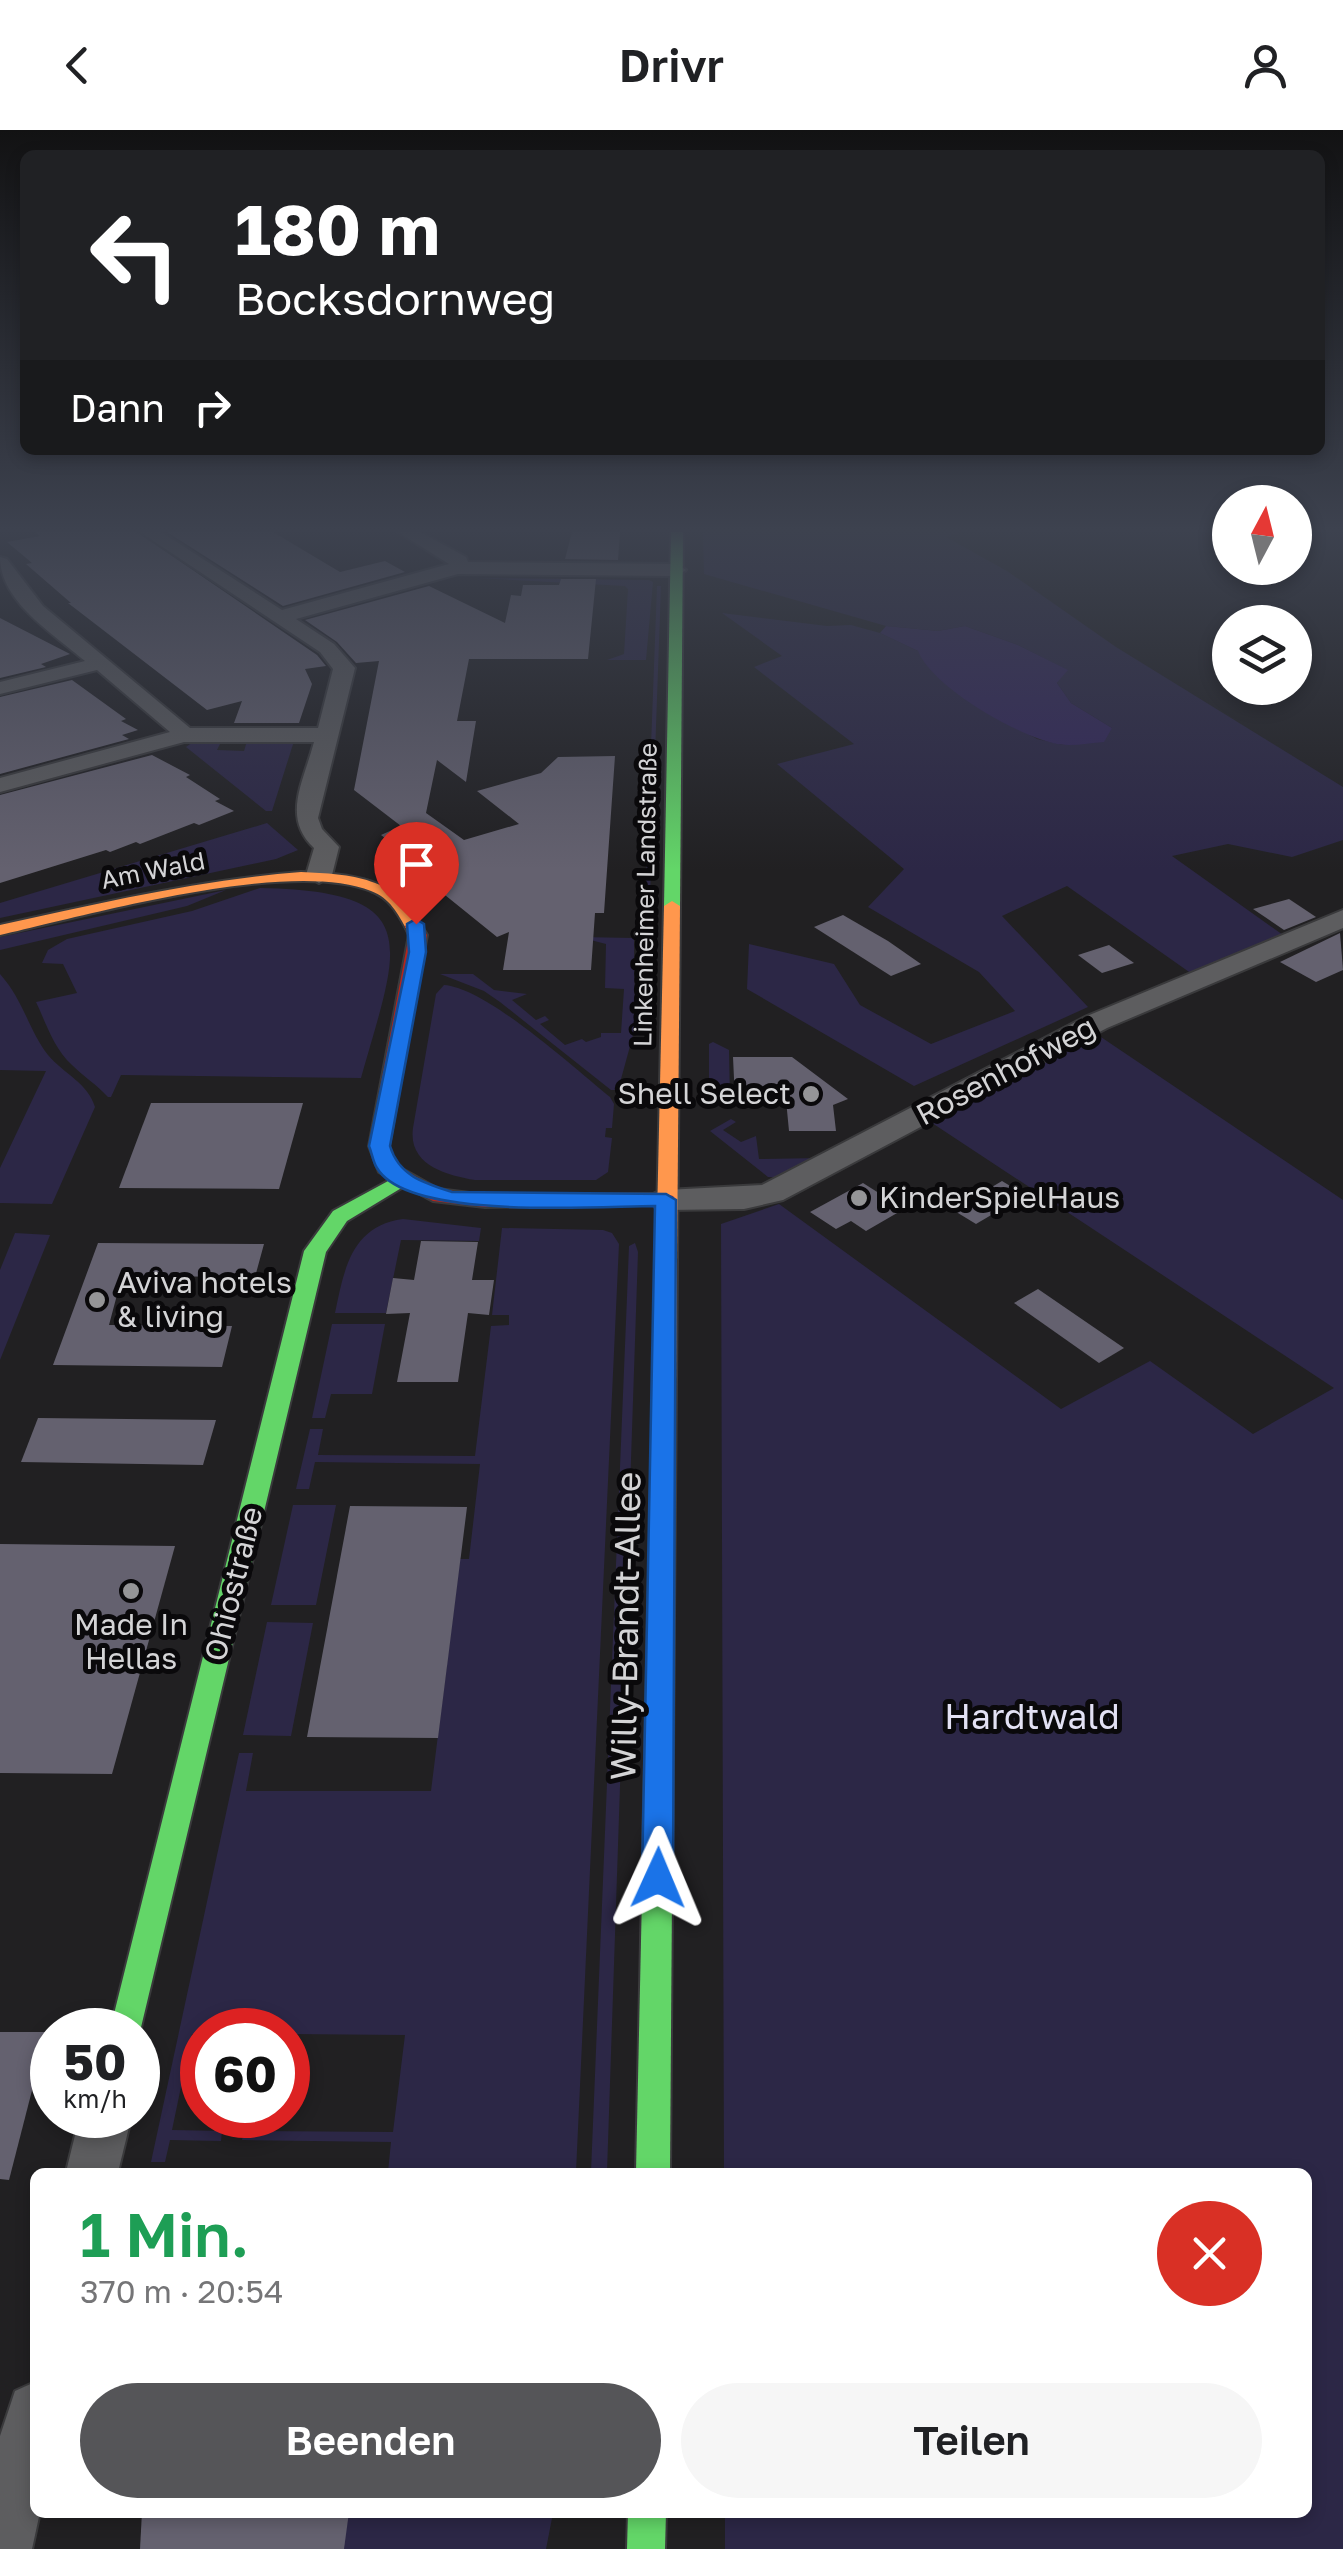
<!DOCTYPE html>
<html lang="de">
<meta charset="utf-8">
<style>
body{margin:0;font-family:"Golos Text",sans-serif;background:#f6f6f6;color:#202124;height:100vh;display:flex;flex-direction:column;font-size:38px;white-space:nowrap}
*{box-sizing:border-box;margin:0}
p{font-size:32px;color:#757577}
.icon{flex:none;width:55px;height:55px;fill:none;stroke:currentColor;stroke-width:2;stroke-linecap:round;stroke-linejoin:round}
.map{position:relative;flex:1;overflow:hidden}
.side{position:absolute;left:30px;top:2038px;width:1282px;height:350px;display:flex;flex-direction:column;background:#fff;border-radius:15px;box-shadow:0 5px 15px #0003}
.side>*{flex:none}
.banner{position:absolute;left:20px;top:20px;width:1305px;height:305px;border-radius:15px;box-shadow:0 5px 15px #0003;background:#202124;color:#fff;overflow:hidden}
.needle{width:65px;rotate:7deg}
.fabs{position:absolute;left:1212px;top:355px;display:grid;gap:20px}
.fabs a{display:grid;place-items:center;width:100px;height:100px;border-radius:50%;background:#fff;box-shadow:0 5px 15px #0003;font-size:50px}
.speed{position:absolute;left:30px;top:1878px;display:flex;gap:20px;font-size:50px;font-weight:700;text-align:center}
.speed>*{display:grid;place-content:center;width:130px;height:130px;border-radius:50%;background:#fff;box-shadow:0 5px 15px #0003;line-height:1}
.speed small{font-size:25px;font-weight:400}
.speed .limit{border:15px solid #d22;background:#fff;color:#111}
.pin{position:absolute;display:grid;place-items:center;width:85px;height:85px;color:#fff;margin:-102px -42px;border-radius:50% 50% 50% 0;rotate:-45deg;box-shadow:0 0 10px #0007}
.pin .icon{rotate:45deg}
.me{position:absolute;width:110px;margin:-55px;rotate:1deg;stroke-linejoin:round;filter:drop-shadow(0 0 8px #0008)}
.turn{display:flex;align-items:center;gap:35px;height:210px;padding:0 50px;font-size:45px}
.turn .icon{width:130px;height:130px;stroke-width:2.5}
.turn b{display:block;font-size:70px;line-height:85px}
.then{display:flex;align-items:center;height:95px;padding:0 50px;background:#0003;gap:20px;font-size:38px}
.round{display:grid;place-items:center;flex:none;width:105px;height:105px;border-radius:52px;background:#f6f6f6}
.head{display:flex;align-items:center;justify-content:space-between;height:170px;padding:0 50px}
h1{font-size:60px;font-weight:600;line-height:75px;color:#1e9e55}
.cta{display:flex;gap:20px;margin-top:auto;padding:20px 50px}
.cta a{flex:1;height:115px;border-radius:60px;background:#555558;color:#fff;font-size:40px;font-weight:600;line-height:115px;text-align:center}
.cta a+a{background:#f6f6f6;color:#202124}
header{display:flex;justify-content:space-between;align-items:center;height:130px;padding:0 50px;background:#fff;font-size:45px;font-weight:600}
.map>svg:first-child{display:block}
.green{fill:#2c2746}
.water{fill:#33265b}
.building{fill:#64616f}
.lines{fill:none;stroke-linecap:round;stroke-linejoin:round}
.street-casing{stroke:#3a3a3c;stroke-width:4}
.fast-casing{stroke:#3a3a3c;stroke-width:4}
.slow-casing{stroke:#3a3a3c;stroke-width:4}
.jam-casing{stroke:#3a3a3c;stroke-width:4}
.street{fill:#5d5d5f;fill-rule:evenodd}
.fast{fill:#63d668;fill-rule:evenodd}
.slow{fill:#ff974d;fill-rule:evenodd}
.jam{fill:#b3261e;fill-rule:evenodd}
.route{fill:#1a73e8;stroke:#114b97;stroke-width:2.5}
.poi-dot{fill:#959597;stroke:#0a090b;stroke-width:4}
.labels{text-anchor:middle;stroke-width:10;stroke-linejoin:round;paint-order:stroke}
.far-street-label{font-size:25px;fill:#d4d4d6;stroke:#0a090b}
.street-label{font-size:30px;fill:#d4d4d6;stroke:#0a090b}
.poi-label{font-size:30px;fill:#d4d4d6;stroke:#0a090b;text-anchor:start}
.near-street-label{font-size:35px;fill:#d4d4d6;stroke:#0a090b}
.near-park-label{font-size:35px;fill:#e3e1f4;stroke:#0a090b}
</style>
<header><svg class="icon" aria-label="back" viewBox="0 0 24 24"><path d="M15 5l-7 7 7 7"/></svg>Drivr<svg class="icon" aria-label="person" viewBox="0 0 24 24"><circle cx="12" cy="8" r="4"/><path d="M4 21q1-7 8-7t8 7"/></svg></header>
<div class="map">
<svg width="1343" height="2419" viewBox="0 0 1343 2419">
<rect width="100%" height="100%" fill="#212022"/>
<g class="green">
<path d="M703 402H961L946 407 1007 441 1116 517 1343 657V710L1292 727 1228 714 1172 726 1283 805 1192 844 1067 756 1002 786 1088 877 914 956 747 859 749 814 834 834 860 875 931 914 1015 881 979 842 868 777 904 739 777 634 854 614 754 537 782 526 722 483 827 496 851 495 880 503 918 521 964 568 1037 609 1063 615 1112 598 1071 573 1057 553 1067 540 1018 515 965 496 938 501 886 496 704 444Z"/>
<path d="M477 448 649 450 653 452 646 530H607L624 524 628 459 625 456Z"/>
<path d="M657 456H661L647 849 643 848V831Z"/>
<path d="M247 611H294L272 681H266L186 617 193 612H221L217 620 244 621Z"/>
<path d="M267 693 298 720 276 729 0 788V773Z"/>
<path d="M260 758C429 761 398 816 361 948L121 945 111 967H108C96 954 84 947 72 935 54 919 46 893 36 872L77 863 63 834 42 833 48 820 67 809 192 781Z"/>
<path d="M226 760 187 776 0 820V807Z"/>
<path d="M579 807 634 808 635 898 618 960H611L500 872 484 861 440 844H473L494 860 527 864 512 870 536 890 545 886 549 890 540 894 565 915 582 909 586 912 601 907V903H621L624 859 605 858 606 814Z"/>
<path d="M0 844C24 871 29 901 48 925 64 944 88 953 95 977L52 1074 0 1073V1038L46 941 0 940Z"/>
<path d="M444 855C487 858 574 938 610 967L614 974 612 998H606L605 1007 612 1008 608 1042 596 1050H475C446 1045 408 1035 413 998L436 864Z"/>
<path d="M1092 901 1343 1070V2419H725V2383L1308 2382V2042H724L721 1094 779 1074 1061 1279 1150 1231 1253 1304 1334 1258 929 991Z"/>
<path d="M713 912 729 920 730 970 713 978 709 976V914Z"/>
<path d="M731 989 736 992 723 1000 741 1012 756 1006 759 1029 822 1028 785 1048 768 1047 710 1001Z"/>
<path d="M403 1089 481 1098 479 1111 401 1110 386 1183H335C344 1140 351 1096 403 1089Z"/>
<path d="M502 1098 603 1100 612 1103 619 1114 576 2042H388L391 2012 242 2010 244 2001 393 2002 405 1905 288 1904V1900H202V1904H192L172 2000 222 2001 221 2011 170 2010 165 2032H151L239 1623H253L246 1661H431L460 1429H469L480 1334 315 1332 309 1359H296L310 1299H323L318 1325 475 1326 491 1196 509 1195V1185H492Z"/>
<path d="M15 1103 50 1105 0 1230V1140Z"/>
<path d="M635 1113 638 1122 607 2042H591L627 1167 629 1116Z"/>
<path d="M332 1194H385L372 1264H331L325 1288H312Z"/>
<path d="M293 1375H336L316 1475H271Z"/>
<path d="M267 1492 313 1493 291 1606 243 1605Z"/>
<path d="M343 2383H553L546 2419H338Z"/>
</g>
<path class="water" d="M886 496 938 501 965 496 1018 515 1068 540 1057 553 1071 573 1112 598 1104 612C1089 613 1072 617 1057 614 1018 606 933 558 918 521L880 503Z"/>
<g class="building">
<path d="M36 402H137L317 525 326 536 305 539 312 554 299 593H234L242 571 207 580 68 473H71L26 434 32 433 7 412 40 406Z"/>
<path d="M167 402H273L340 442 385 431 405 442 283 476Z"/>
<path d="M572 402H620L618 430 565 429Z"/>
<path d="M561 449H596L588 529H469L457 591H476L466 652 437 630 426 683 464 710 519 694 477 661 541 643 558 627 615 626 604 783H595L591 840H503L509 802 497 807 440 761 449 758 381 705 401 696 354 660 379 531 356 533 337 512 305 490 429 456 505 493 511 465 521 466 523 455H559Z"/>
<path d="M0 488 70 524 41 534 46 537 0 548Z"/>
<path d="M72 550 126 589 121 591 138 600 122 605 129 609 0 644V567Z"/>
<path d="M152 625 190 645 186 647 220 669 215 671 234 681 199 695 194 693 140 714 136 712 110 722 106 720 0 753V665Z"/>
<path d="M1289 769 1316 787 1284 800 1253 779Z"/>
<path d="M843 785 888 811 921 834 891 846 814 797Z"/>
<path d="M1340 803 1343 840 1316 852 1280 832Z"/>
<path d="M1109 815 1134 833 1102 843 1078 825Z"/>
<path d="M733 927H792L848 969 833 975 836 1001H789L786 970H735Z"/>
<path d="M151 973H303L279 1059 119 1058Z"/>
<path d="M1002 1051 1025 1065 976 1094 953 1080Z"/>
<path d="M863 1053 904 1079 866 1101 851 1091 836 1099 810 1082Z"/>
<path d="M421 1111 478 1112 472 1150H494L489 1185 468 1183 458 1252H397L410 1183 386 1184 393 1148 414 1150Z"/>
<path d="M98 1113 264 1114 255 1147 122 1146 109 1195 232 1196 222 1237 53 1235Z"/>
<path d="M1038 1159 1124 1218 1099 1233 1014 1173Z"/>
<path d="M38 1288 216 1290 203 1335 21 1332Z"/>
<path d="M350 1376 467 1377 438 1608 307 1607Z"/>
<path d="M0 1414 175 1416 112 1644 0 1643Z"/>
<path d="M0 1902H47L9 2050 0 2049Z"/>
<path d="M142 2382H349L344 2419H140Z"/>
</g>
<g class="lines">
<defs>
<g id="street">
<path d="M140 402H161L282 480 449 434 398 402H420L466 427 468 432 677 434 686 440 677 446 458 444 296 489 334 514 355 538 318 688 322 699 339 717 332 745 319 753 306 745 314 718C281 687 304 651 314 612H184L0 662V648L170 602 97 540 0 564V552L85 531C54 504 0 472 0 427L7 429 43 476 190 598H318L333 539 320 522Z"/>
<path d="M1343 780V798L1107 898 783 1070 744 1079 666 1080 655 1077 650 1070 655 1063 666 1060 762 1055 1087 886Z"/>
<path d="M80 1985H132L118 2042H66Z"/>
<path d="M35 2252V2382H40L32 2419H0V2306L15 2261Z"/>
</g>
<g id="fast">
<path d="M671 402H683L680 776 672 781 664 776Z"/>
<path d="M401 1044 411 1050 408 1054 347 1091 326 1122 138 1910V1900H110L304 1121 333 1081Z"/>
<path d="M661 1479 670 1482 674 1489 670 2042H636L648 1489 652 1482Z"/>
<path d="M628 2382H666L665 2419H627Z"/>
</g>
<g id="slow">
<path d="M301 742C351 744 397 747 421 796L413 801 407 800C398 784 390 768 371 761 289 728 89 785 0 805V795C100 773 199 750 301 742Z"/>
<path d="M672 771 680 776 674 1489 670 1496 661 1499 652 1496 648 1489 664 776Z"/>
</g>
<path id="jam" d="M413 791 419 792 427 805 389 1016 395 1035 438 1059 485 1065 666 1064 673 1066 676 1070 673 1074 485 1077 433 1071 379 1042 369 1016 409 805 405 796Z"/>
</defs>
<use href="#street" class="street-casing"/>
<use href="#fast" class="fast-casing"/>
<use href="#slow" class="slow-casing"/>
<use href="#jam" class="jam-casing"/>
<use href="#street" class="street"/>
<use href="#fast" class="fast"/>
<use href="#slow" class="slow"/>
<use href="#jam" class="jam"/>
</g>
<linearGradient id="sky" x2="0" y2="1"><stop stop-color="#121213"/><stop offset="0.54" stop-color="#3d424f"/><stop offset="1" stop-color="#3d424f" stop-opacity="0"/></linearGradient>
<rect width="1343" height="740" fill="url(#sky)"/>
<path class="route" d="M416 789 424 794 426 822 390 1016C399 1046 424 1053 452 1062L666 1064 676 1070 673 1748 668 1757 658 1761 647 1757 642 1748 655 1076C597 1076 408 1091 377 1038 373 1032 372 1023 369 1016L409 822 407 794Z"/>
<g class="poi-dot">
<circle cx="811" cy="964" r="10"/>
<circle cx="859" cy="1068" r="10"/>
<circle cx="97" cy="1170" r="10"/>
<circle cx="131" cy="1461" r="10"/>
</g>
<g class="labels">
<g class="far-street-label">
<text transform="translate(153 740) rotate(-11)" y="9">Am Wald</text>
<text transform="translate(645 765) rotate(-89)" y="9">Linkenheimer Landstraße</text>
</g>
<g class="street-label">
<text transform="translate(1006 941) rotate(-28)" y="10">Rosenhofweg</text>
<text transform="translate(234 1454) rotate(-76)" y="10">Ohiostraße</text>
</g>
<g class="poi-label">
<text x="791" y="974" text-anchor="end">Shell Select</text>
<text x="879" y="1078">KinderSpielHaus</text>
<text x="117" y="1163">Aviva hotels<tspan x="117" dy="34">&amp; living</tspan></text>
<text x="131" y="1505" text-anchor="middle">Made In<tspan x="131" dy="34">Hellas</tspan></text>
</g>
<g class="near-street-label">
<text transform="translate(626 1496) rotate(-89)" y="12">Willy-Brandt-Allee</text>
</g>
<g class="near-park-label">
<text x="1032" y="1599">Hardtwald</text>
</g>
</g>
</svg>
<div class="fabs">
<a><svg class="needle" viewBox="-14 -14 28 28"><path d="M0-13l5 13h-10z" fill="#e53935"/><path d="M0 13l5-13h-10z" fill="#757577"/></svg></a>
<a><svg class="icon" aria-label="layers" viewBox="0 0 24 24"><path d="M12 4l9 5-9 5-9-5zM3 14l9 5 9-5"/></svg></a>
</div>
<div class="speed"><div>50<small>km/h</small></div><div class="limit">60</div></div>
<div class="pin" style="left:416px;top:794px;background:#d93025"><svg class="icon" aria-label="arrive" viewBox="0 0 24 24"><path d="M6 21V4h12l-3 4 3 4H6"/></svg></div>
<svg class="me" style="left:658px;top:1748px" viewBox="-20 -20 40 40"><path d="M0-17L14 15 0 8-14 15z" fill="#1a73e8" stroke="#fff" stroke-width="4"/></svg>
<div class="banner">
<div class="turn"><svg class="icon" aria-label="left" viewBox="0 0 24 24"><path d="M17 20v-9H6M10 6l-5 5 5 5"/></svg><div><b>180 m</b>Bocksdornweg</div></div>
<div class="then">Dann<svg class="icon" aria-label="right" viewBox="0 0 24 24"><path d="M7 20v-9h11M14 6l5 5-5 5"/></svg></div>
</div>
<section class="side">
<div class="head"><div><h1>1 Min.</h1><p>370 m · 20:54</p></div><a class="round" style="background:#d93025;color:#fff"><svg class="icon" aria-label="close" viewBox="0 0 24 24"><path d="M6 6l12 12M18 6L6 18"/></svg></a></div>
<div class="cta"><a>Beenden</a><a>Teilen</a></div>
</section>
</div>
